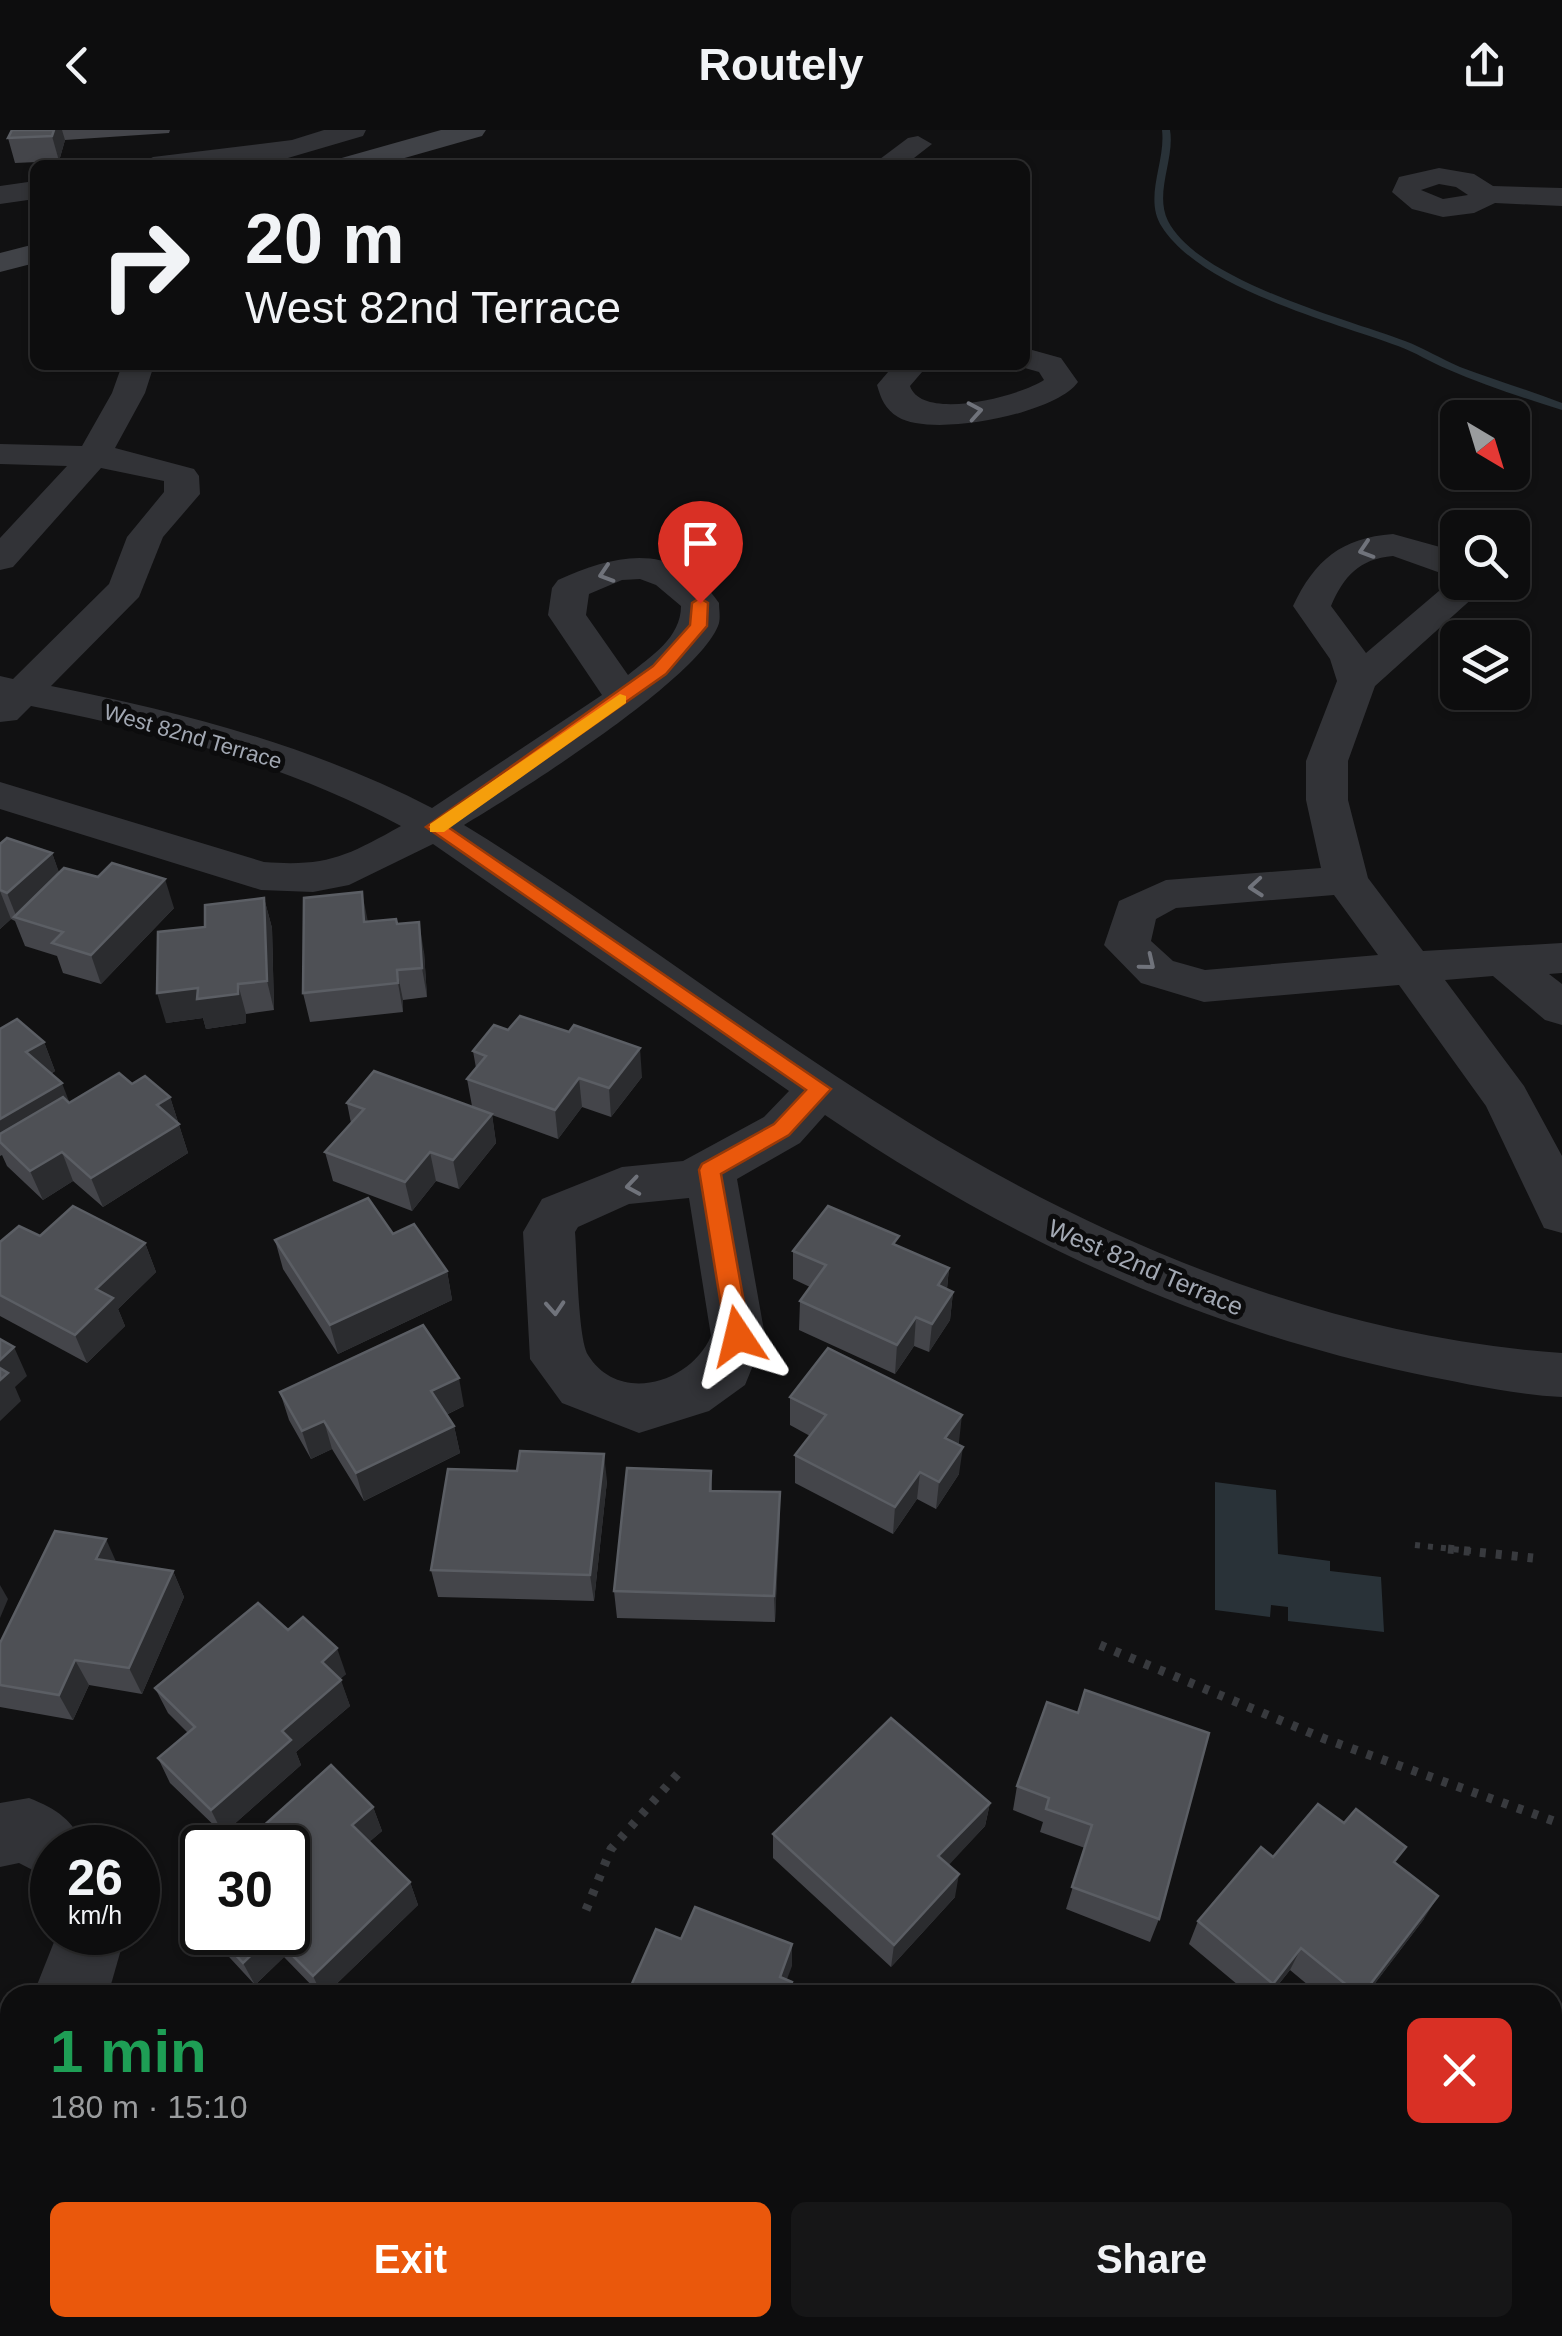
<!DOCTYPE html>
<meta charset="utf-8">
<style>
body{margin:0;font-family:Helvetica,sans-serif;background:#161617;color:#f1f3f6;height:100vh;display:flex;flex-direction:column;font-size:38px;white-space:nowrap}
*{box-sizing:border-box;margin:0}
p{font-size:32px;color:#9a9c9e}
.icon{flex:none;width:55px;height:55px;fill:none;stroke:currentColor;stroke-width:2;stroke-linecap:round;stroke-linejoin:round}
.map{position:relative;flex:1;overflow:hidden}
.drawer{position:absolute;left:0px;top:1855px;width:1562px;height:352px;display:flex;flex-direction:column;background:#0d0d0e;border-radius:30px 30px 0 0;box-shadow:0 2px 8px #0004,0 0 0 2px #2d2d2e}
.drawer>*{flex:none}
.guide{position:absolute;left:30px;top:30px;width:1000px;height:210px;border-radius:15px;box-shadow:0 2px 8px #0004,0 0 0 2px #2d2d2e;background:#0d0d0e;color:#f1f3f6;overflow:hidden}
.needle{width:65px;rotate:142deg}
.fabs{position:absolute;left:1440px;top:270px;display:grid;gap:20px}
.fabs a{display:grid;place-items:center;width:90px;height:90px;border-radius:15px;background:#0d0d0e;box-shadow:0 2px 8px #0004,0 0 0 2px #2d2d2e;font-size:50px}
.speed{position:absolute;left:30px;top:1695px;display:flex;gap:20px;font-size:50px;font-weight:700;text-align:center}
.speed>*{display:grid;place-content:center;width:130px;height:130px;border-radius:50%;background:#0d0d0e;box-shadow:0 2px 8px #0004,0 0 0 2px #2d2d2e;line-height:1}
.speed small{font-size:25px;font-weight:400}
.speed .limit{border:5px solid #111;border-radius:15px;background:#fff;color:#111}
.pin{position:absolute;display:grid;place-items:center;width:85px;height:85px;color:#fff;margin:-102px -42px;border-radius:50% 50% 50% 0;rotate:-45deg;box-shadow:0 0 10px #0007}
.pin .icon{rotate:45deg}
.me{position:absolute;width:110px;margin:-55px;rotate:350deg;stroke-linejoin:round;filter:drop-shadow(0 0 8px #0008)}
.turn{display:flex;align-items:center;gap:35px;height:210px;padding:0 50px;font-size:45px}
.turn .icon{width:130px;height:130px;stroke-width:2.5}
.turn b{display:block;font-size:70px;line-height:85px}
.round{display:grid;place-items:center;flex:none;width:105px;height:105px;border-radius:15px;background:#161617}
.head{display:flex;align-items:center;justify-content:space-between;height:170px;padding:0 50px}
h1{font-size:60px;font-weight:700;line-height:75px;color:#1e9e55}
.button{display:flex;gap:20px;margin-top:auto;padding:20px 50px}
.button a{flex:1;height:115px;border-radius:15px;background:#ea580c;color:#fff;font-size:40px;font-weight:700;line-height:115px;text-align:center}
.button a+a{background:#161617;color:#f1f3f6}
header{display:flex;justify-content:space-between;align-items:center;height:130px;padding:0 50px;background:#0d0d0e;font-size:45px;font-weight:700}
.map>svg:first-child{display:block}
.water{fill:#293238}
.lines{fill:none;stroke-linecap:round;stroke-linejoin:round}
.stream{fill:#293238;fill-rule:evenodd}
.path-far1{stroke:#383a3e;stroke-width:6;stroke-dasharray:5 8;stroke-linecap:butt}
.path{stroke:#383a3e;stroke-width:9;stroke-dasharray:6 10;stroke-linecap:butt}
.street{fill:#323337;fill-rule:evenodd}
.secondary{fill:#404247;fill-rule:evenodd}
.wall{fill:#44454a}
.shaded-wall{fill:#2b2c2f}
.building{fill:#4e5055;stroke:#5b5e64;stroke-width:2.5}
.oneway{stroke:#70737b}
.route{fill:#ea580c;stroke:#983908;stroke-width:2.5}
.slow{fill:#f59e0b}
.labels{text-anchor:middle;stroke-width:10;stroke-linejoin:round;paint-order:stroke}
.far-street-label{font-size:22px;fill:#a2a8b3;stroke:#0c0c0d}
.street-label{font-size:25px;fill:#a2a8b3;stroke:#0c0c0d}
</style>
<header><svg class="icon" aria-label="back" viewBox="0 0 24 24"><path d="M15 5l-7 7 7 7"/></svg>Routely<svg class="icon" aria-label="share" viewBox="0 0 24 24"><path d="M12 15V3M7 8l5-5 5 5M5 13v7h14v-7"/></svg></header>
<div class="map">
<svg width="1562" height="2206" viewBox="0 0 1562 2206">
<rect width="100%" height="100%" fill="#111112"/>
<path class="water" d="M1215 1352 1276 1360 1278 1424 1330 1431V1441L1381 1447 1384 1502 1288 1491V1477L1271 1475 1270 1487 1215 1480Z"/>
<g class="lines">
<path class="stream" d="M1162 0H1170C1175 29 1154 63 1168 91 1199 151 1343 188 1405 211 1424 218 1441 229 1460 237 1494 250 1529 260 1562 273V280C1524 268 1483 255 1447 239 1430 232 1415 222 1398 216 1331 191 1202 159 1162 97 1143 68 1166 32 1162 0Z"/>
<path class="path-far1" d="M1415 1415 1471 1421"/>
<g class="path">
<path d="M1448 1419 1533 1428"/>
<path d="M1100 1515 1325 1609 1562 1694"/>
<path d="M586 1780 611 1719 682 1639"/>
</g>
<g class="street">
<path d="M324 0H366L363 6 264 35 247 31 139 35 153 27 292 10Z"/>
<path d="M918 6 932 14 905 35H872L908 8Z"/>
<path d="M1439 38 1474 44 1493 56 1562 58V76L1495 73 1474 83 1443 87 1412 79 1392 62 1399 47ZM1439 54 1456 57 1468 65 1443 69 1421 60Z"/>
<path d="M35 51V69L0 74V56Z"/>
<path d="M1025 218 1061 228 1078 252C1056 284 932 308 898 287 885 279 881 269 877 255L894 235H928L910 256C922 292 1020 266 1044 250L1039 242 1014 235H1025Z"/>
<path d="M122 235H154L145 263 115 318 194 339 199 346 200 364 163 407 139 467 51 556C181 582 313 616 432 678L602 565 548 485 552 458 558 450C617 423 676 411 719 473 719 480 721 489 718 496 696 551 519 662 464 695 617 789 758 900 911 994 1107 1115 1330 1207 1562 1223V1267C1511 1264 1462 1253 1412 1243 1198 1198 1005 1107 825 985L800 1013 737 1049 765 1206 745 1255 709 1281 639 1303 562 1273 530 1229 523 1102 542 1069 622 1037 683 1031 764 987 789 961 433 714 349 755 313 762 261 760 0 679V652L264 732C327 737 347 726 401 696 286 634 158 601 31 576L17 590 0 592V546L13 549 109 454 127 407 164 362V351L101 338 13 437 0 440V408L67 336 0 334V314L82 316 112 263ZM640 449 656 455 681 476C681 508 651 526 628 545L586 485 589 464 622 450ZM689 1068 711 1206C691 1253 619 1275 588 1225 578 1210 577 1125 575 1102L578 1097 629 1074Z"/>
<path d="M1393 404 1458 422V452H1483L1485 457 1375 556 1348 631V670L1368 748 1423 821 1562 813V843L1549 844 1562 854V895L1545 890 1493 846 1445 850 1524 956 1562 1026V1103L1544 1098 1486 976 1399 855 1204 872 1141 853 1104 815 1119 771 1166 750 1321 738 1306 670V631L1337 551 1330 529 1293 476C1315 430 1341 408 1393 404ZM1393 426 1449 446 1446 455 1366 523 1331 476C1344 446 1359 429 1393 426ZM1334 765 1378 825 1205 840 1173 831 1151 811 1156 789 1176 778Z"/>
<path d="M29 1668C57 1679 73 1690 85 1718H52V1750L19 1733 0 1737V1673Z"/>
<path d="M58 1802H126L108 1865H33Z"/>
<path d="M10 1893V1972L0 1976V1897Z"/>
<path d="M1562 1910V1988L1552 1992V1914Z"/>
<path d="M1012 2198H1100L1104 2206H1015Z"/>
<path d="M1295 2198H1373L1370 2206H1292Z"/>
</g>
<g class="secondary">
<path d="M441 0H486L482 6 380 35H333L338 29Z"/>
<path d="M35 114V133L0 142V123Z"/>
</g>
</g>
<g class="wall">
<path d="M12 0H170L169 3 65 10 59 31 15 33 8 8Z"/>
<path d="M0 714 52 723 59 743 174 778 101 854 63 843 57 826 25 816 15 791 11 789 0 799Z"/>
<path d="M264 768 272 798 274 880 246 884V893L206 899 203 888 166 893 205 797Z"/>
<path d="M396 789 397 794 424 822 427 867 403 870V882L310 892 303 863 368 792Z"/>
<path d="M0 899 44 912 55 941 51 944 70 973 132 954 170 967 188 1023 103 1077 73 1051 43 1070 7 1036 2 1025 0 1026Z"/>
<path d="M473 921 642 947 611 987 582 977 558 1009 492 985 496 1013 459 1059 436 1051 412 1081 333 1051 325 1022 351 993 347 973 472 976 467 949 476 938Z"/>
<path d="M393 1104 447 1141 452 1170 338 1224 283 1139 275 1110Z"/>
<path d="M40 1106 145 1113 156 1142 118 1179 125 1196 87 1233 0 1186V1112Z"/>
<path d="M898 1117 949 1138 947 1159 953 1162 950 1190 929 1222 914 1216 895 1244 799 1200 800 1171 810 1157 793 1149V1121Z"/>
<path d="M280 1262 464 1276 446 1285 454 1296 460 1323 364 1371 332 1319 311 1329 289 1290Z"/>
<path d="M790 1267 959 1312 958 1314 959 1344 936 1379 917 1369 893 1404 795 1353V1325L810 1306 790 1295Z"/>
<path d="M517 1341 607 1351 594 1471 438 1467 431 1440Z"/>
<path d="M711 1341 712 1361 780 1362 775 1492 617 1488 614 1461Z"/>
<path d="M117 1432 173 1441 184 1467 142 1564 89 1555 73 1590 0 1577V1513Z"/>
<path d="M288 1500 346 1544 340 1549 350 1576 296 1622 301 1635 223 1704 170 1653 158 1628 188 1603 168 1583 155 1558Z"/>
<path d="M1047 1572 1159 1789 1150 1812 1066 1779 1085 1718 1040 1702 1043 1692 1013 1680 1017 1656Z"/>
<path d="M990 1673 985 1696 948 1735 955 1767 891 1837 773 1728V1704Z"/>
<path d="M373 1677 382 1701 369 1712 410 1752 418 1775 325 1865H321L284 1827 255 1855 206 1802H288Z"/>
<path d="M1273 1727 1396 1734 1424 1789 1366 1865H1320L1290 1840 1270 1865H1250L1189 1814 1198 1791Z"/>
<path d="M202 1750V1798L195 1790 182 1768Z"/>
<path d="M1562 2149V2206H1558L1552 2197V2154Z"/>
</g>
<g class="shaded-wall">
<path d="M54 0H62L65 10 59 31 52 6Z"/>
<path d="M52 723 63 753 17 788 7 763Z"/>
<path d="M165 749 174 778 101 854 91 825Z"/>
<path d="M0 761 11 789 0 799Z"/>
<path d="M362 762 368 792H364Z"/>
<path d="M264 768 272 798 274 880 267 851Z"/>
<path d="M419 792 424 822 427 867 422 838Z"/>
<path d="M397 840 403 870V882L398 853Z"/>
<path d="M238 854 246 884V893L206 899 203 888 166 893 157 863Z"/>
<path d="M44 912 55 941 37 951 26 922Z"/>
<path d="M640 918 642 947 611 987 609 958Z"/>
<path d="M579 948 582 977 558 1009 555 980Z"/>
<path d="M62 953 73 982 0 1012V989Z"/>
<path d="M170 967 188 1023 103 1077 91 1048 157 975Z"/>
<path d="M492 984 496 1013 459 1059 453 1030Z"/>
<path d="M62 1022 73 1051 43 1070 30 1041Z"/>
<path d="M430 1022 436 1051 412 1081 405 1052Z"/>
<path d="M145 1113 156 1142 118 1179 125 1196 87 1233 75 1205 96 1159Z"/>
<path d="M949 1138 946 1167 938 1155Z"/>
<path d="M447 1141 452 1170 338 1224 330 1195Z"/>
<path d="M953 1162 950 1190 929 1222 932 1194Z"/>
<path d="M916 1187 914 1216 895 1244 897 1215Z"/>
<path d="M14 1217 27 1246 15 1257 21 1271 0 1291V1230Z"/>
<path d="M459 1248 464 1276 437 1289 431 1261Z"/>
<path d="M962 1285 959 1312 942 1336 945 1308Z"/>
<path d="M324 1291 332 1319 311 1329 302 1301Z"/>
<path d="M454 1296 460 1323 364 1371 356 1343Z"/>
<path d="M963 1317 959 1344 936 1379 939 1352Z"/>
<path d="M604 1324 607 1351 594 1471 590 1445Z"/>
<path d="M920 1342 917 1369 893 1404 895 1377Z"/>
<path d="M780 1362V1390L775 1492 774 1466Z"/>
<path d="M106 1409 118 1436 96 1429Z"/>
<path d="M173 1441 184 1467 142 1564 129 1538Z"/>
<path d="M0 1455 8 1469 0 1488Z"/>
<path d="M337 1518 346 1544 331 1557 322 1532Z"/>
<path d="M75 1530 89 1555 73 1590 59 1565Z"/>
<path d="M341 1550 350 1576 296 1622 301 1635 223 1704 211 1680 282 1601Z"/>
<path d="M990 1673 985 1696 935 1750 938 1726Z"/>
<path d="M373 1677 382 1701 361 1719 352 1695Z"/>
<path d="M959 1744 955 1767 891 1837 894 1815Z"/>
<path d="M410 1752 418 1775 325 1865H322L313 1846Z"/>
<path d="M1438 1766 1424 1789 1366 1865H1362Z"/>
<path d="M272 1805 284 1827 255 1855 243 1833Z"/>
<path d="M792 1814V1836L781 1865 780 1847Z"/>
<path d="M1301 1818 1290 1840 1270 1865H1267L1273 1854Z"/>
<path d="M168 2198H216L198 2206H170Z"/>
</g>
<g class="building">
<path d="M12 0H54L52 6 8 8Z"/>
<path d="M7 708 52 723 7 763 0 760V714Z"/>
<path d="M112 733 165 749 91 825 52 813 63 802 14 787 64 738 98 747Z"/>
<path d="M362 762 364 792 396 789 397 794 419 792 422 838 397 840 398 853 303 863 304 768Z"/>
<path d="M264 768 267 851 238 854V864L197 869 198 858 157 863 158 802 205 797V775Z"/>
<path d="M520 886 569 902 574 895 640 918 609 958 579 948 555 980 467 949 486 926 473 921 494 895 508 900Z"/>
<path d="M17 889 44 912 26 922 62 953 0 989V899Z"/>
<path d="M374 941 492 984 453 1030 430 1022 405 1052 325 1022 364 979 347 973Z"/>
<path d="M119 943 132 954 145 946 170 967 157 975 179 994 91 1048 62 1022 30 1041 0 1012V1004L63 967 69 973Z"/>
<path d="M368 1068 393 1104 414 1094 447 1141 330 1195 275 1110Z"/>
<path d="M73 1076 145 1113 96 1159 113 1168 75 1205 0 1165V1112L19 1096 40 1106Z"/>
<path d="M828 1076 899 1106 893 1114 949 1138 938 1155 953 1162 932 1194 916 1187 897 1215 800 1171 826 1135 793 1121Z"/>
<path d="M423 1195 459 1248 431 1261 454 1296 356 1343 324 1291 302 1301 280 1262Z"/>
<path d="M0 1209 14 1217 0 1230Z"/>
<path d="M828 1218 962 1285 945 1308 963 1317 939 1352 920 1342 895 1377 795 1325 826 1285 790 1267Z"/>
<path d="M0 1238 8 1243 0 1250Z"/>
<path d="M520 1321 604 1324 590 1445 431 1440 448 1339 517 1341Z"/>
<path d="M627 1338 711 1341 710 1361 780 1362 774 1466 614 1461Z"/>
<path d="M55 1401 106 1409 96 1429 173 1441 129 1538 75 1530 59 1565 0 1555V1513Z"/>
<path d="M258 1473 288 1500 303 1487 337 1518 322 1532 341 1550 282 1601 291 1610 211 1680 158 1628 195 1597 155 1558Z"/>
<path d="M1085 1560 1209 1603 1159 1789 1072 1757 1092 1695 1046 1679 1049 1668 1017 1656 1047 1572 1078 1583Z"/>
<path d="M891 1588 990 1673 938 1726 959 1744 894 1815 773 1704Z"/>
<path d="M331 1635 373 1677 352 1695 410 1752 313 1846 272 1805 243 1833 215 1802H288V1718H239Z"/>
<path d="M1318 1674 1344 1693 1356 1679 1406 1717 1394 1732 1438 1766 1362 1865H1359L1301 1818 1273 1854 1198 1791 1261 1717 1273 1727Z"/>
<path d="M202 1750V1789L182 1768Z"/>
<path d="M695 1777 792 1814 780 1847 792 1852 787 1865H627L656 1799 681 1809Z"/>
<path d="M10 2045V2198H168L170 2206H0V2049Z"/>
<path d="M1562 2149V2165L1554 2153Z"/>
<path d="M616 2198H872L875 2206H618Z"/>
</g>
<defs><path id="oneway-chevron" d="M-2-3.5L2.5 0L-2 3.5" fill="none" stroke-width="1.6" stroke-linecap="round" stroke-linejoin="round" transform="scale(2.5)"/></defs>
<g class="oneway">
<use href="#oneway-chevron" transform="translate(975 281) rotate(-10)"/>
<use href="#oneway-chevron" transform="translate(1366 420) rotate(162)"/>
<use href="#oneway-chevron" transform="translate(606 444) rotate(162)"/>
<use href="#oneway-chevron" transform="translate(1256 757) rotate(175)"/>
<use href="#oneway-chevron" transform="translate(1148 833) rotate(39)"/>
<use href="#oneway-chevron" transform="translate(633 1056) rotate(171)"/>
<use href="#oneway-chevron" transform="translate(555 1178) rotate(86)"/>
</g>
<path class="route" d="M700 468 708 473 707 496 666 544 448 697 831 959 789 1005 721 1044 750 1206 746 1212H730L726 1206 699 1040 702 1034 774 994 806 960 426 697 653 536 690 495 692 473Z"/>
<path class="slow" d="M620 564 626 566V573L444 702H430V694Z"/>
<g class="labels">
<g class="far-street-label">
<text transform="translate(193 606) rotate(16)" y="8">West 82nd Terrace</text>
</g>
<g class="street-label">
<text transform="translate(1146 1137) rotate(23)" y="9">West 82nd Terrace</text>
</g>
</g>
</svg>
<div class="fabs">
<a><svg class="needle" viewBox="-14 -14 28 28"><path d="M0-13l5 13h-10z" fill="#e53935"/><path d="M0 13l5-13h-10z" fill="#9a9c9e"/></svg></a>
<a><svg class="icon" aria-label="search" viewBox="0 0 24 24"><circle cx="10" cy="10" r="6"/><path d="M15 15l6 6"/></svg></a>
<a><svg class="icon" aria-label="layers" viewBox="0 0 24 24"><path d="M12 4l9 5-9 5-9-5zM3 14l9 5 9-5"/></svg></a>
</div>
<div class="speed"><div>26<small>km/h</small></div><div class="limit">30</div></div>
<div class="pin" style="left:700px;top:473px;background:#d93025"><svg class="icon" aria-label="arrive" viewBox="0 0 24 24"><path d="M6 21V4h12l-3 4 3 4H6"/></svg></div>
<svg class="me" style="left:738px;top:1206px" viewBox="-20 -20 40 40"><path d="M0-17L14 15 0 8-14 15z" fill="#ea580c" stroke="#fff" stroke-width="4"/></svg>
<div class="guide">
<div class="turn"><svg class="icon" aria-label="right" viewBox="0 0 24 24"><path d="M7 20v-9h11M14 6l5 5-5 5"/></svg><div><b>20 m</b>West 82nd Terrace</div></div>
</div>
<section class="drawer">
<div class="head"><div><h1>1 min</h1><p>180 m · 15:10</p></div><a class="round" style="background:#d93025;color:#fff"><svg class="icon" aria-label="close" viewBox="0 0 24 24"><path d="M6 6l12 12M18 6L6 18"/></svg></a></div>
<div class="button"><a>Exit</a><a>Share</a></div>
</section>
</div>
